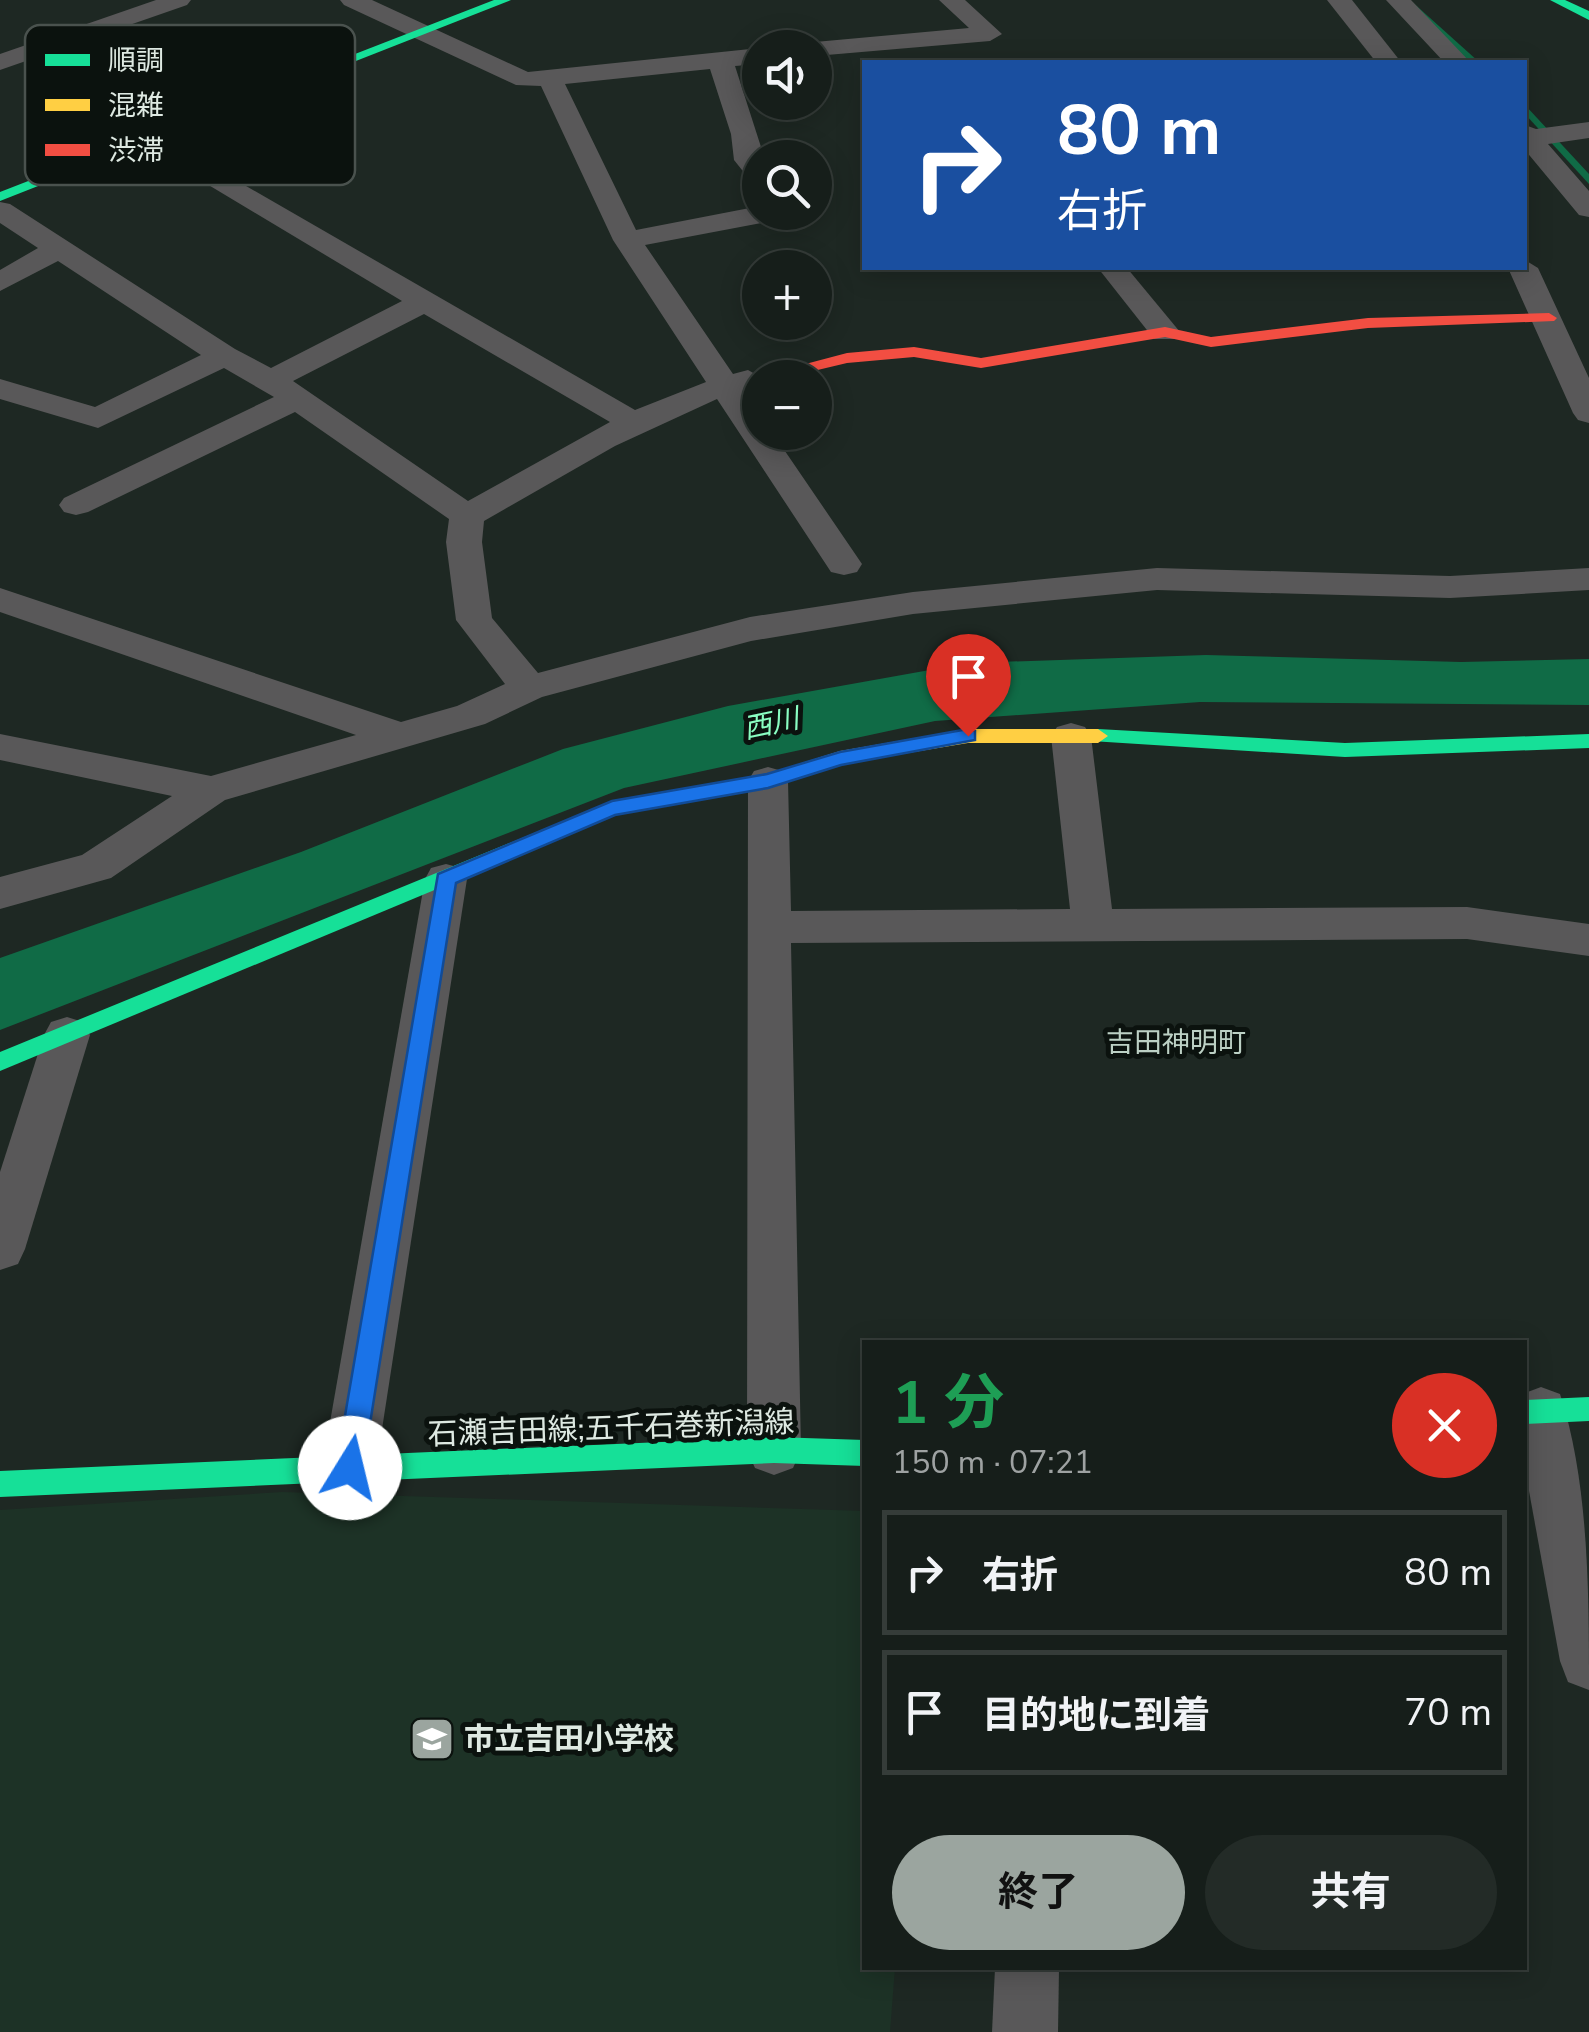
<!DOCTYPE html>
<html lang="ja">
<meta charset="utf-8">
<style>
body{margin:0;font-family:"Nunito Sans","Noto Sans JP",sans-serif;background:#232b27;color:#f1f3f6;height:100vh;display:flex;flex-direction:column;font-size:38px;white-space:nowrap}
*{box-sizing:border-box;margin:0}
p{font-size:32px;color:#9ea2a2}
.icon{flex:none;width:55px;height:55px;fill:none;stroke:currentColor;stroke-width:2;stroke-linecap:round;stroke-linejoin:round}
.map{position:relative;flex:1;overflow:hidden}
.side{position:absolute;left:862px;top:1340px;width:665px;height:630px;display:flex;flex-direction:column;background:#161e1a;border-radius:0px;box-shadow:0 5px 25px #0003,0 0 0 2px #353c39}
.side>*{flex:none}
.banner{position:absolute;left:862px;top:60px;width:665px;height:210px;border-radius:0px;box-shadow:0 5px 25px #0003,0 0 0 2px #353c39;background:#1a4fa0;color:#fff;overflow:hidden}
.buttons{position:absolute;left:742px;top:30px;display:grid;gap:20px}
.buttons a{display:grid;place-items:center;width:90px;height:90px;border-radius:50%;background:#161e1a;box-shadow:0 5px 25px #0003,0 0 0 2px #353c39;font-size:50px}
.pin{position:absolute;display:grid;place-items:center;width:85px;height:85px;color:#fff;margin:-102px -42px;border-radius:50% 50% 50% 0;rotate:-45deg;box-shadow:0 0 10px #0007}
.pin .icon{rotate:45deg}
.me{position:absolute;width:110px;margin:-55px;rotate:9deg;stroke-linejoin:round;filter:drop-shadow(0 0 8px #0008)}
.turn{display:flex;align-items:center;gap:35px;height:210px;padding:0 30px;font-size:45px}
.turn .icon{width:130px;height:130px;stroke-width:2.5}
.turn b{display:block;font-size:70px;line-height:85px}
.round{display:grid;place-items:center;flex:none;width:105px;height:105px;border-radius:52px;background:#232b27}
.overview{display:flex;align-items:center;justify-content:space-between;height:170px;padding:0 30px}
h1{font-size:60px;font-weight:700;line-height:75px;color:#1e9e55}
.primary-button{display:flex;gap:20px;margin-top:auto;padding:20px 30px}
.primary-button a{flex:1;height:115px;border-radius:60px;background:#9ba59f;color:#111;font-size:40px;font-weight:700;line-height:115px;text-align:center}
.primary-button a+a{background:#232b27;color:#f1f3f6}
ul{padding:0;list-style:none}
li{display:flex;align-items:center;gap:30px;height:125px;margin:0 20px 15px;padding:0 10px;border:5px solid #353c39;border-radius:0px}
li div{flex:1}
li b{display:block;font-size:38px}
li em{font-style:normal}
.map>svg:first-child{display:block}
.built{fill:#1d3226}
.water{fill:#106b46}
.lines{fill:none;stroke-linecap:round;stroke-linejoin:round}
.stream{fill:#106b46;fill-rule:evenodd}
.street{fill:#595859;fill-rule:evenodd}
.fast{fill:#16e098;fill-rule:evenodd}
.slow{fill:#ffcf43;fill-rule:evenodd}
.jam{fill:#f24e42;fill-rule:evenodd}
.route{fill:#1a73e8;stroke:#114b97;stroke-width:2.5}
.labels{text-anchor:middle;stroke-width:10;stroke-linejoin:round;paint-order:stroke}
.water-label{font-size:28px;font-style:italic;fill:#8afec2;stroke:#0b120e}
.neighbourhood-label{font-size:28px;fill:#bcd0c4;stroke:#0b120e}
.near-street-label{font-size:30px;fill:#dee9e2;stroke:#0b120e}
.near-poi-label{font-size:30px;font-weight:bold;fill:#dee9e2;stroke:#0b120e;text-anchor:start}
.key{fill:#0b120e;stroke:#4a524e;stroke-width:2.5}
.key-label{font-size:28px;fill:#dee9e2}
</style>
<div class="map">
<svg width="1589" height="2032" viewBox="0 0 1589 2032">
<rect width="100%" height="100%" fill="#1e2823"/>
<path class="built" d="M282 1492 865 1511V1968H895L890 2032H0V1510Z"/>
<path class="water" d="M1206 655 1461 662 1589 659V705L1200 702 935 721 624 788 0 1030V958L301 852 563 749 728 706 969 663Z"/>
<g class="lines">
<g class="stream">
<path d="M1399 0H1410L1479 62H1469Z"/>
<path d="M1525 105 1589 174V184L1525 114Z"/>
</g>
<g class="street">
<path d="M156 0H191L187 5 0 70V54Z"/>
<path d="M340 0H372L528 72 760 48V64L735 66 761 147 760 182 750 180 734 160 731 134 710 69 565 84 636 230 760 206V212H786L772 221 645 245 733 374 748 370 762 378 759 387 744 391 760 414V432H772L862 564 857 572 844 575 831 572 717 399 615 446 484 521 482 542 492 618 538 673 750 617 913 592 1157 568 1450 576 1589 568V590L1450 598 1157 590 913 614 751 641 542 697 485 724 225 800 111 878 0 909V877L82 855 172 796 0 760V734L211 776 356 735 0 612V588L401 722 457 706 505 684 456 620 446 542 449 519 295 412 88 512 76 515 64 512 59 505 64 498 274 397 224 368 98 428 0 399V379L95 407 201 355 58 261 0 291V270L38 248 0 223V202L10 204 235 349 271 368 402 301 132 139 145 131 154 133 635 410 706 382 613 240 541 86 516 85 344 5ZM424 314 610 422 468 501 293 381Z"/>
<path d="M939 0H965L1002 34 990 41 815 56V48H804L815 42 969 28Z"/>
<path d="M1327 0H1352L1401 62H1376Z"/>
<path d="M1386 0H1411L1470 62H1444Z"/>
<path d="M1589 122V138L1548 144 1589 191V217L1579 215 1525 150V125L1536 129Z"/>
<path d="M1525 260 1538 268 1589 378V423L1578 420 1573 413 1508 268H1525Z"/>
<path d="M1098 268H1127L1180 332 1176 339H1154Z"/>
<path d="M1071 723 1085 727 1091 736 1112 909 1467 907 1589 924V956L1467 939 791 943 801 1450 793 1468 774 1475 755 1468 747 1450 748 781 754 771 768 767 782 771 788 781 791 911 1070 909 1051 736 1057 727Z"/>
<path d="M446 864 461 868 467 879 376 1468 368 1486 349 1494 330 1486 322 1468 425 879 431 868Z"/>
<path d="M67 1017 83 1022 90 1035 25 1249 18 1264 0 1270V1172L44 1035 51 1022Z"/>
<path d="M1541 1387 1560 1394C1589 1482 1589 1595 1589 1690L1568 1682 1560 1661 1525 1469V1393Z"/>
<path d="M995 1968H1059L1058 2032H992Z"/>
</g>
<g class="fast">
<path d="M494 0H511L0 201V192Z"/>
<path d="M1550 0H1565L1589 11V20Z"/>
<path d="M1098 729 1345 743 1589 734V748L1345 757 1091 741 1088 736 1091 731Z"/>
<path d="M612 801 622 808 619 813 0 1071V1052Z"/>
<path d="M1589 1397V1421L1525 1424V1400Z"/>
<path d="M774 1437 865 1440V1466L774 1463 0 1497V1471Z"/>
</g>
<path class="slow" d="M968 729H1098L1108 736 1098 743H968L842 764 768 788 612 815 602 808 612 801 767 774 840 751Z"/>
<path class="jam" d="M1549 313 1557 318 1554 321 1368 328 1211 347 1165 337 981 368 914 357 847 363 784 378H760V383L753 378 847 353 914 347 981 358 1165 327 1211 337 1368 318Z"/>
</g>
<path class="route" d="M968 729 975 731V740L841 765 768 788 615 815 456 883 363 1468 359 1477 350 1481 340 1477 336 1468 438 874 612 801 767 774 840 752Z"/>
<defs>
<symbol id="school-square" viewBox="-11 -11 22 22"><rect x="-9" y="-9" width="18" height="18" rx="4" fill="#9ba59f" stroke="#0b120e"/><path d="M0-5L7-2L0 1L-7-2ZM-4 1L0 2.5L4 1V4Q0 6-4 4Z" fill="#fff"/></symbol>
</defs>
<g fill-rule="evenodd">
<use href="#school-square" x="407" y="1714" width="50" height="50"/>
</g>
<g class="labels">
<g class="water-label">
<text transform="translate(771 723) rotate(-12)" y="10">西川</text>
</g>
<g class="neighbourhood-label">
<text x="1176" y="1052">吉田神明町</text>
</g>
<g class="near-street-label">
<text transform="translate(611 1428) rotate(-2)" y="10">石瀬吉田線;五千石巻新潟線</text>
</g>
<g class="near-poi-label">
<text x="464" y="1749">市立吉田小学校</text>
</g>
</g>
<rect x="25" y="25" width="330" height="160" rx="15" class="key"/>
<rect x="45" y="54" width="45" height="12" fill="#16e098"/>
<rect x="45" y="99" width="45" height="12" fill="#ffcf43"/>
<rect x="45" y="144" width="45" height="12" fill="#f24e42"/>
<g class="key-label">
<text x="108" y="70">順調</text>
<text x="108" y="115">混雑</text>
<text x="108" y="160">渋滞</text>
</g>
</svg>
<div class="buttons">
<a><svg class="icon" aria-label="sound" viewBox="0 0 24 24"><path d="M4 9h4l5-4v14l-5-4H4zM17 9q2 3 0 6"/></svg></a>
<a><svg class="icon" aria-label="search" viewBox="0 0 24 24"><circle cx="10" cy="10" r="6"/><path d="M15 15l6 6"/></svg></a>
<a>+</a>
<a>−</a>
</div>
<div class="pin" style="left:968px;top:736px;background:#d93025"><svg class="icon" aria-label="arrive" viewBox="0 0 24 24"><path d="M6 21V4h12l-3 4 3 4H6"/></svg></div>
<svg class="me" style="left:350px;top:1468px" viewBox="-20 -20 40 40"><circle r="19" fill="#fff"/><path d="M0-13L10 11 0 6-10 11z" fill="#1a73e8"/></svg>
<div class="banner">
<div class="turn"><svg class="icon" aria-label="right" viewBox="0 0 24 24"><path d="M7 20v-9h11M14 6l5 5-5 5"/></svg><div><b>80 m</b>右折</div></div>
</div>
<section class="side">
<div class="overview"><div><h1>1 分</h1><p>150 m · 07:21</p></div><a class="round" style="background:#d93025;color:#fff"><svg class="icon" aria-label="close" viewBox="0 0 24 24"><path d="M6 6l12 12M18 6L6 18"/></svg></a></div>
<ul>
<li><svg class="icon" aria-label="right" viewBox="0 0 24 24"><path d="M7 20v-9h11M14 6l5 5-5 5"/></svg><div><b>右折</b></div><em>80 m</em></li>
<li><svg class="icon" aria-label="arrive" viewBox="0 0 24 24"><path d="M6 21V4h12l-3 4 3 4H6"/></svg><div><b>目的地に到着</b></div><em>70 m</em></li>
</ul>
<div class="primary-button"><a>終了</a><a>共有</a></div>
</section>
</div>
